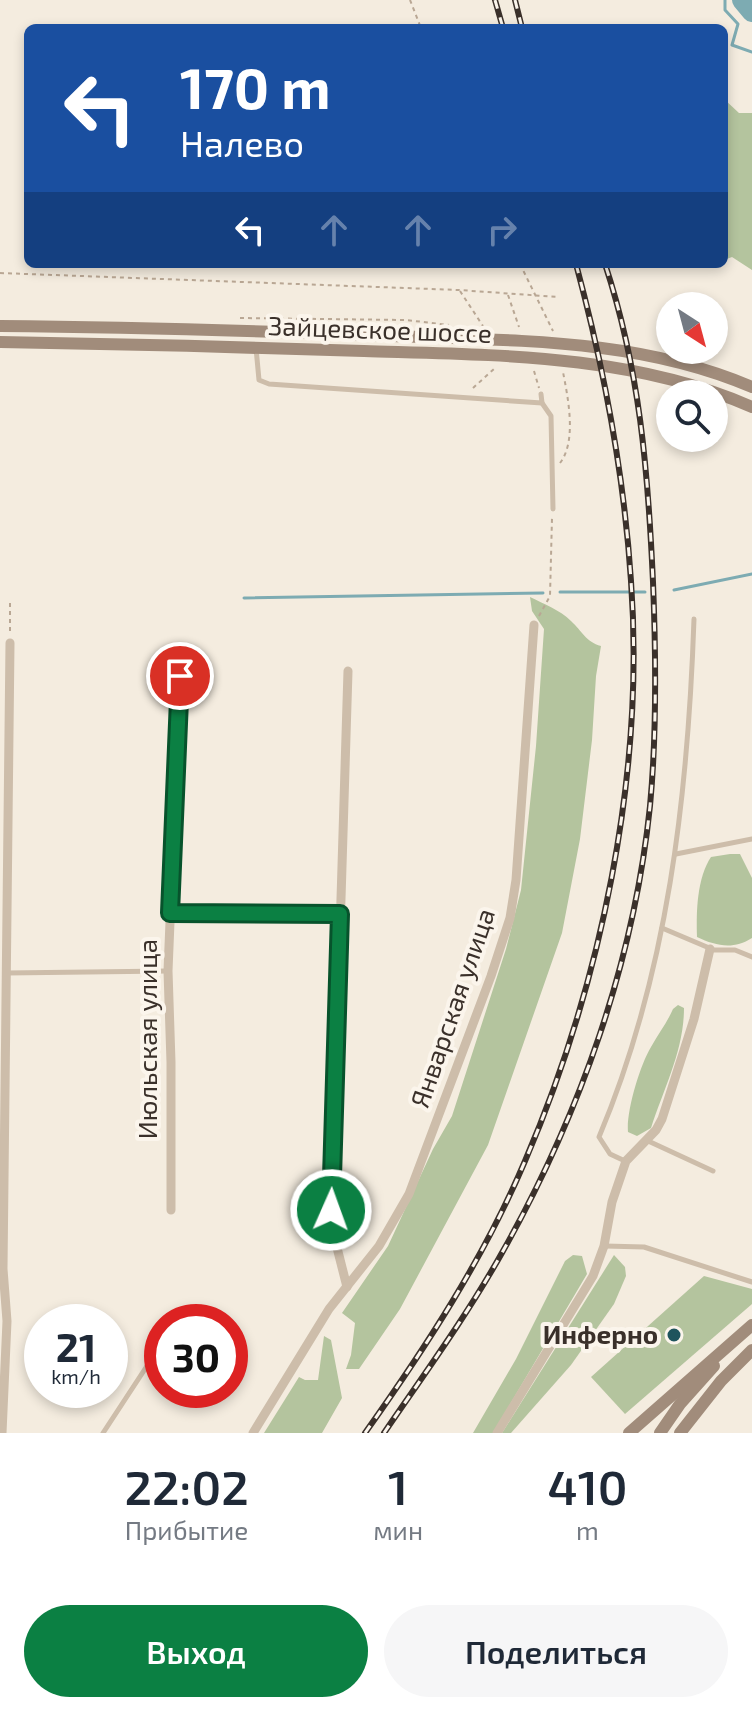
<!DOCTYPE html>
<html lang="ru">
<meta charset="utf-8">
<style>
body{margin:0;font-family:"Exo 2",sans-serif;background:#f6f6f7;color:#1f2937;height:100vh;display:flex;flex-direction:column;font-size:30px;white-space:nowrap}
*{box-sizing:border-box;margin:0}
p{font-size:26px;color:#747a83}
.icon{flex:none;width:44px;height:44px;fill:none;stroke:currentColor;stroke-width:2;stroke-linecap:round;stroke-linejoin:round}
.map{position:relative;height:1433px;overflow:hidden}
.details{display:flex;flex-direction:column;background:#fff;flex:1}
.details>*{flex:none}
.hud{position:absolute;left:24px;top:24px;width:704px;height:244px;border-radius:12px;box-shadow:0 4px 12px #0003;background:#1a4fa0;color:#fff;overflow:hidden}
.needle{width:52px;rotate:144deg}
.buttons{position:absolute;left:656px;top:292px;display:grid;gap:16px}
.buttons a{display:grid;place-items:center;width:72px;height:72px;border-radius:50%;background:#fff;box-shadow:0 4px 12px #0003;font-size:40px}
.speed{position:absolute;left:24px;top:1304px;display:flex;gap:16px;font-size:40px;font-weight:700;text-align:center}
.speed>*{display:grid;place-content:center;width:104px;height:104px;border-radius:50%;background:#fff;box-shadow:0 4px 12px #0003;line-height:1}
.speed small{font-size:20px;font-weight:400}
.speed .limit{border:12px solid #d22;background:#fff;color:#111}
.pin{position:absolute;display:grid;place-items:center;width:68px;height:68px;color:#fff;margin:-34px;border:4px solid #fff;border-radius:50%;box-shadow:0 2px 8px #0007}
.me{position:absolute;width:88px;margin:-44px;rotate:2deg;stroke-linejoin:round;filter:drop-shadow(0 0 6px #0008)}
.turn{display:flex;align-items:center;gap:28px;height:168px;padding:0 24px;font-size:36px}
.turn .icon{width:104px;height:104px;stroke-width:2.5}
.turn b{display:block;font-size:56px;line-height:68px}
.lanes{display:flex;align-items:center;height:76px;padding:0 24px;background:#0003;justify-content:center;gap:40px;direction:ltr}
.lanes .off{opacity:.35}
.eta{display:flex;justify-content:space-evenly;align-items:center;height:136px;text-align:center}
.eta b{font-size:48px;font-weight:600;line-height:56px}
.primary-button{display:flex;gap:16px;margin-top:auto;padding:16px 24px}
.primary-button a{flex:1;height:92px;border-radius:48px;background:#0b8043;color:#fff;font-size:32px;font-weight:600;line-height:92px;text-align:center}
.primary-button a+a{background:#f6f6f7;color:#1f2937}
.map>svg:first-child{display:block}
.green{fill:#b4c49e}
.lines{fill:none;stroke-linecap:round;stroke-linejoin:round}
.stream{stroke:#7dabb2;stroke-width:3}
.river{stroke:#7dabb2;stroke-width:20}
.path{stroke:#b9a794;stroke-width:2;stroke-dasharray:4 4;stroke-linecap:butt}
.lane{stroke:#cdbdaa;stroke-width:5}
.street{stroke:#cdbdaa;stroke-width:9}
.secondary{stroke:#a18c7b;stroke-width:12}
.rail-casing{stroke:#3a302a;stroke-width:6}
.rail{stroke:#fbf5ec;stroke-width:3;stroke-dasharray:9;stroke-linecap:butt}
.route-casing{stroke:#07532c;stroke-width:20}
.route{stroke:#0b8043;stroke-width:14}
.poi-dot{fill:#1e545d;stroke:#fbf5ec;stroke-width:3}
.labels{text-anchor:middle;stroke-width:8;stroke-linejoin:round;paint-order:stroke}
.street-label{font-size:26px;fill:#3a302a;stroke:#fbf5ec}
.poi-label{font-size:26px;font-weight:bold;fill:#3a302a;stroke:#fbf5ec;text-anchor:end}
</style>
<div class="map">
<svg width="752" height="1433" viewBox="0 0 752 1433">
<rect width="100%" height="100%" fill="#f4ecdf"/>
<g class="green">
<path d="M724 99 739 113H752V270L732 257 724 260Z"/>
<path d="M530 597C544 604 560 610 571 621 582 631 586 642 601 646L596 676 592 740 580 839 562 933 488 1145 400 1309 359 1369H346L351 1355 355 1323 342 1313 388 1246 433 1149 452 1116 506 949 521 890 536 746 544 629 532 611Z"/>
<path d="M730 854H740L752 878V938C733 950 716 946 697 937 696 912 697 878 711 857Z"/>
<path d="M678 1005 684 1008C684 1050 664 1088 651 1128L637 1136 628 1132C626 1112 640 1065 651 1047 658 1034 667 1023 673 1009Z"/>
<path d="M573 1255 582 1256 587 1274 493 1433H473L516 1359 565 1261Z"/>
<path d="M614 1255 625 1267 626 1276 614 1304 571 1365 511 1433H502Z"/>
<path d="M704 1276 752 1289V1304L625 1414 591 1377Z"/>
<path d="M324 1336 331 1340 342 1398 322 1433H264L299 1377 305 1380H318Z"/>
</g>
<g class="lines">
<g class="stream">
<path d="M725 0V10L738 24 732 45 752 52"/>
<path d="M674 590 752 574"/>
<path d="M560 592H645"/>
<path d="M244 598 543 593"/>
</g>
<path class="river" d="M742 0 752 12"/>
<g class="path">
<path d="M410 0 421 28"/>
<path d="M520 264 553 331"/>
<path d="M0 273 459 290 558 297"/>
<path d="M460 291 483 326"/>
<path d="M508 295 519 327"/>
<path d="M240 318 406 320 449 325"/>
<path d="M534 371 539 388"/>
<path d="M473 388 495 368"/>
<path d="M560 463C577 441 568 398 563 372"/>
<path d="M10 603V634"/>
<path d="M539 616 550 596 552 518"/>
</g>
<g class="lane">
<path d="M256 348 259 380 269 384 542 403 541 394"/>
<path d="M542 403 551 416 553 509"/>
<path d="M676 854 752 839"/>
<path d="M170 913 340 914"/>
<path d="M662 928 714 950H735L752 957"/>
<path d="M7 973 168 971"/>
<path d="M646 1140 713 1171"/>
<path d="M625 1161 610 1154 599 1137C668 973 688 795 694 619"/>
<path d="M605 1246 644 1247 752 1282"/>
<path d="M103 1433 162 1343"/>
</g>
<g class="street">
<path d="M171 1210V1062L168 971 180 676"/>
<path d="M347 1287 331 1224 348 671"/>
<path d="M2 1433 7 1321 3 1269 10 643"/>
<path d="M253 1433 329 1309 379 1246 409 1194 491 976 510 918 516 880 534 625"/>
<path d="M497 1433 593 1276 604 1246 612 1202 626 1161 656 1130 662 1119 694 1019 710 949"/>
</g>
<g class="secondary">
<path d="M0 326C131 327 263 331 394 336 516 341 638 338 752 387"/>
<path d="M0 342C121 344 243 347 364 351 495 355 631 354 752 407"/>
<path d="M629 1433 752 1325"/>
<path d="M660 1433 680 1404 714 1366"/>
<path d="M680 1433 721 1381 752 1350"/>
</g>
<defs>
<g id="rail">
<path d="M495 0 503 28"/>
<path d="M515 0 522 28"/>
<path d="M365 1433C426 1347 484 1258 525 1161 601 984 645 774 631 581 624 473 604 368 576 264"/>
<path d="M384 1433C425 1373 468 1314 503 1251 580 1114 634 962 650 806 657 732 656 656 653 582 648 471 640 370 605 264"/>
</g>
</defs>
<use href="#rail" class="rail-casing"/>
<use href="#rail" class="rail"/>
</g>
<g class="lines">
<defs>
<path id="route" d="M180 676 170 913 340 914 331 1210"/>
</defs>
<use href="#route" class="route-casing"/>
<use href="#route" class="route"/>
</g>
<circle class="poi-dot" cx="674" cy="1335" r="8"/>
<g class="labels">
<g class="street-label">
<text transform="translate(380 330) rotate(2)" y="9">Зайцевское шоссе</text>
<text transform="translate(453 1008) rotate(-71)" y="9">Январская улица</text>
<text transform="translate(148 1039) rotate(-90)" y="9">Июльская улица</text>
</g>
<g class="poi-label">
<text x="658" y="1344">Инферно</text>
</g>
</g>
</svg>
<div class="buttons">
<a><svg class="needle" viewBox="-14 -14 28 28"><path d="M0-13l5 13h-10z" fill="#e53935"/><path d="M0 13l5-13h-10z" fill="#747a83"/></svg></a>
<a><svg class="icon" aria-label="search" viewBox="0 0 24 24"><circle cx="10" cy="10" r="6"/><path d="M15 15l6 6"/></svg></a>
</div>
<div class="speed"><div>21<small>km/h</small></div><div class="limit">30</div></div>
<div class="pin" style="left:180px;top:676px;background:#d93025"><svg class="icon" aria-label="arrive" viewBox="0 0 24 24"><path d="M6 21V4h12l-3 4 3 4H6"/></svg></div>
<svg class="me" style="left:331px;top:1210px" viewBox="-20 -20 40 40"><circle r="17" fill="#0b8043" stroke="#fff" stroke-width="3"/><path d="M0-11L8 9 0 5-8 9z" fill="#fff"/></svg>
<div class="hud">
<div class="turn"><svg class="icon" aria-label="left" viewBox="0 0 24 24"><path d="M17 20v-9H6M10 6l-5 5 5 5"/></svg><div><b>170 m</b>Налево</div></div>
<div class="lanes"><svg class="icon" aria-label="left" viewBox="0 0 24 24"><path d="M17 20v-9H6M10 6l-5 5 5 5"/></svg><svg class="icon off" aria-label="ahead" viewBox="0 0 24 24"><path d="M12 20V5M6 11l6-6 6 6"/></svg><svg class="icon off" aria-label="ahead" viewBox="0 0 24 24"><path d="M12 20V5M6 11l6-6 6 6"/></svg><svg class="icon off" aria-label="right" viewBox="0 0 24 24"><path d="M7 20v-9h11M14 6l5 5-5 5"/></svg></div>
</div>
</div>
<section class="details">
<div class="eta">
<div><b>22:02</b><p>Прибытие</p></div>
<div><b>1</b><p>мин</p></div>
<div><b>410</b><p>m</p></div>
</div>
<div class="primary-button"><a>Выход</a><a>Поделиться</a></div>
</section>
